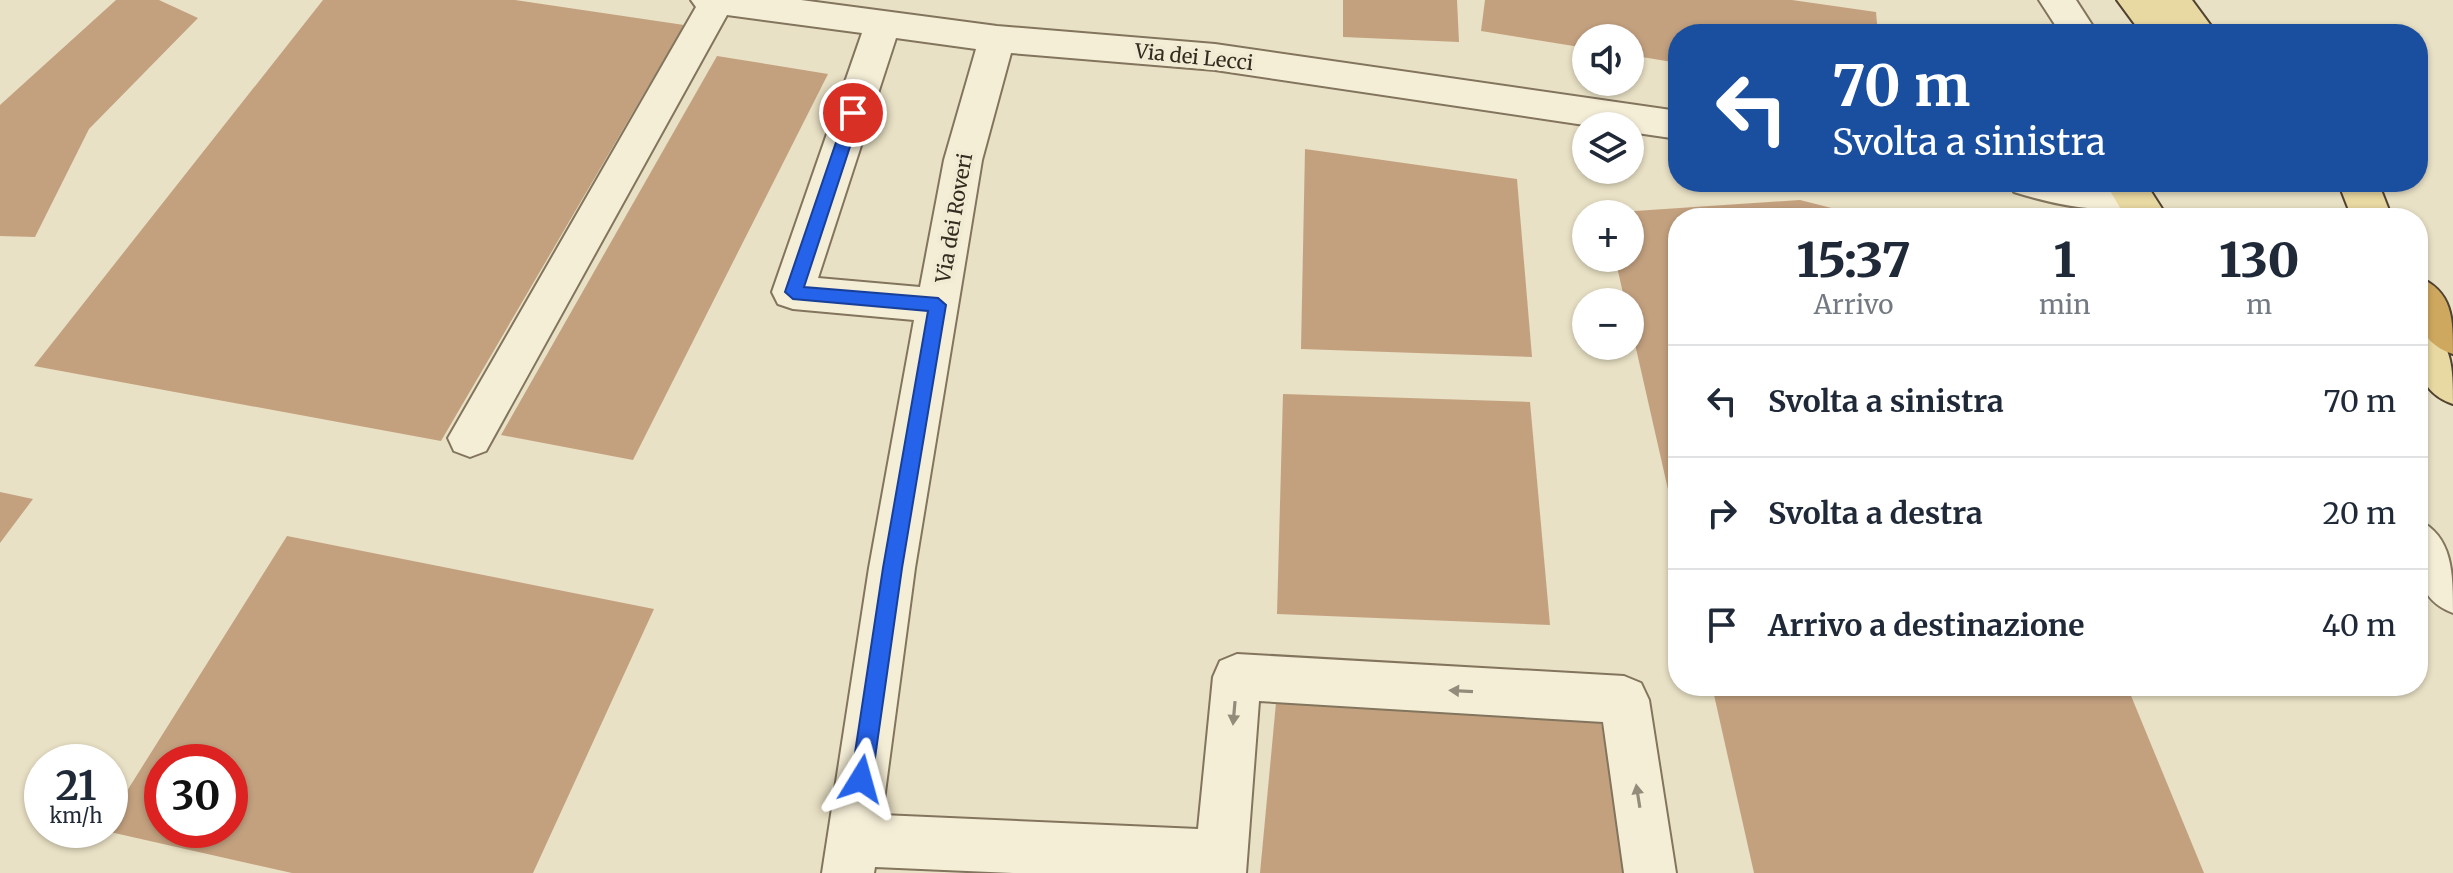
<!DOCTYPE html>
<html lang="it">
<meta charset="utf-8">
<style>
body{margin:0;font-family:Merriweather,serif;background:#f6f6f7;color:#1f2937;height:100vh;display:flex;flex-direction:column;font-size:30px;white-space:nowrap}
*{box-sizing:border-box;margin:0}
p{font-size:26px;color:#747a83}
.icon{flex:none;width:44px;height:44px;fill:none;stroke:currentColor;stroke-width:2;stroke-linecap:round;stroke-linejoin:round}
.map{position:relative;flex:1;overflow:hidden}
.sheet{position:absolute;left:1668px;top:208px;width:760px;height:488px;display:flex;flex-direction:column;background:#fff;border-radius:32px;box-shadow:0 2px 6px #0004}
.sheet>*{flex:none}
.top-card{position:absolute;left:1668px;top:24px;width:760px;height:168px;border-radius:32px;box-shadow:0 2px 6px #0004;background:#1a4fa0;color:#fff;overflow:hidden}
.controls{position:absolute;left:1572px;top:24px;display:grid;gap:16px}
.controls a{display:grid;place-items:center;width:72px;height:72px;border-radius:50%;background:#fff;box-shadow:0 2px 6px #0004;font-size:40px}
.speed{position:absolute;left:24px;top:744px;display:flex;gap:16px;font-size:40px;font-weight:700;text-align:center}
.speed>*{display:grid;place-content:center;width:104px;height:104px;border-radius:50%;background:#fff;box-shadow:0 2px 6px #0004;line-height:1}
.speed small{font-size:20px;font-weight:400}
.speed .limit{border:12px solid #d22;background:#fff;color:#111}
.pin{position:absolute;display:grid;place-items:center;width:68px;height:68px;color:#fff;margin:-34px;border:4px solid #fff;border-radius:50%;box-shadow:0 2px 8px #0007}
.me{position:absolute;width:88px;margin:-44px;rotate:8deg;stroke-linejoin:round;filter:drop-shadow(0 0 6px #0008)}
.turn{display:flex;align-items:center;gap:28px;height:168px;padding:0 32px;font-size:36px}
.turn .icon{width:104px;height:104px;stroke-width:2.5}
.turn b{display:block;font-size:56px;line-height:68px}
.eta{display:flex;justify-content:space-evenly;align-items:center;height:136px;text-align:center}
.eta b{font-size:48px;font-weight:800;line-height:56px}
ul{padding:0;list-style:none}
li{display:flex;align-items:center;gap:24px;height:112px;padding:0 32px;border-top:2px solid #e0e1e3}
li div{flex:1}
li b{display:block;font-size:30px}
li em{font-style:normal}
.map>svg:first-child{display:block}
.building{fill:#c3a17f;fill-rule:evenodd}
.lines{fill:none;stroke-linecap:round;stroke-linejoin:round}
.minor-casing{stroke:#82745d;stroke-width:4}
.major-casing{stroke:#504231;stroke-width:4}
.highway-casing{stroke:#504231;stroke-width:4}
.minor{fill:#f5eed7;fill-rule:evenodd}
.major{fill:#e8d8a1;fill-rule:evenodd}
.highway{fill:#cfa85f;fill-rule:evenodd}
.oneway{fill:#948c7b}
.route{fill:#2563eb;stroke:#184099;stroke-width:2}
.labels{text-anchor:middle;stroke-width:8;stroke-linejoin:round;paint-order:stroke}
.street-label{font-size:20px;fill:#332b1f;stroke:#f1ebd3}
</style>
<div class="map">
<svg width="2453" height="873" viewBox="0 0 2453 873">
<rect width="100%" height="100%" fill="#e9e1c5"/>
<g class="building">
<path d="M116 0H159L198 18 89 129 35 237 0 236V105Z"/>
<path d="M323 0H515L684 25 441 441 34 366Z"/>
<path d="M1343 0H1457L1459 42 1343 37Z"/>
<path d="M1485 0H1792L1876 12 1878 34H1678V63L1630 55V38H1586V48L1481 31Z"/>
<path d="M717 56 828 74 633 460 501 435Z"/>
<path d="M1305 149 1517 179 1532 357 1301 349Z"/>
<path d="M1800 200 1871 218H1678L1677 529 1630 322V302H1625L1615 258H1630V214L1620 212Z"/>
<path d="M1283 394 1530 402 1550 625 1277 614Z"/>
<path d="M0 492 33 499 0 543Z"/>
<path d="M287 536 654 609 533 873H292L110 832V818ZM162 762H230V830H162Z"/>
<path d="M1712 686H2127L2204 873H1754Z"/>
<path d="M1276 703 1600 715 1625 873H1260Z"/>
</g>
<g class="lines">
<defs>
<g id="minor">
<path d="M691 0H801L997 26 1215 44 1678 111V139L1630 132V126H1591L1215 70 1011 53 982 160 915 568 882 815 1198 829 1213 677 1220 661 1237 654 1624 676 1641 683 1649 700 1676 873H1624L1603 722 1259 701 1246 873H1013L875 867 874 873H822L869 568 914 320 793 309 778 304 772 292 862 33 727 15 486 451 470 457 454 451 448 438 696 7ZM896 38 976 49 944 160 920 287 818 278Z"/>
<path d="M2039 0H2076L2098 34H2061Z"/>
<path d="M2008 182H2142L2149 193 2143 204C2105 216 2052 204 2014 192Z"/>
<path d="M2418 520C2453 536 2453 574 2453 613 2410 596 2418 559 2418 520Z"/>
</g>
<g id="major">
<path d="M2117 0H2155L2157 3 2155 0H2192L2217 34H2142Z"/>
<path d="M2105 182H2145L2168 218H2126Z"/>
<path d="M2338 182H2378L2392 218H2352Z"/>
<path d="M2418 323C2453 336 2453 368 2453 404 2413 390 2418 358 2418 323Z"/>
</g>
<path id="highway" d="M2418 277C2453 291 2453 319 2453 354 2414 341 2418 312 2418 277Z"/>
</defs>
<use href="#minor" class="minor-casing"/>
<use href="#major" class="major-casing"/>
<use href="#highway" class="highway-casing"/>
<use href="#minor" class="minor"/>
<use href="#major" class="major"/>
<use href="#highway" class="highway"/>
</g>
<defs><path id="oneway-solid" d="M-6-.8H1V-3.2L6.5 0L1 3.2V.8H-6Z" transform="scale(2)"/></defs>
<g class="oneway">
<use href="#oneway-solid" transform="translate(1461 691) rotate(-177)"/>
<use href="#oneway-solid" transform="translate(1234 713) rotate(95)"/>
<use href="#oneway-solid" transform="translate(1638 796) rotate(-99)"/>
</g>
<path class="route" d="M853 107 861 113 804 287 938 298 946 305 902 568 872 779 869 787 861 790 854 787 851 779 883 568 928 311 793 299 785 292 846 113Z"/>
<g class="labels">
<g class="street-label">
<text transform="translate(1194 57) rotate(6)" y="7">Via dei Lecci</text>
<text transform="translate(954 218) rotate(-80)" y="7">Via dei Roveri</text>
</g>
</g>
</svg>
<div class="controls">
<a><svg class="icon" aria-label="sound" viewBox="0 0 24 24"><path d="M4 9h4l5-4v14l-5-4H4zM17 9q2 3 0 6"/></svg></a>
<a><svg class="icon" aria-label="layers" viewBox="0 0 24 24"><path d="M12 4l9 5-9 5-9-5zM3 14l9 5 9-5"/></svg></a>
<a>+</a>
<a>−</a>
</div>
<div class="speed"><div>21<small>km/h</small></div><div class="limit">30</div></div>
<div class="pin" style="left:853px;top:113px;background:#d93025"><svg class="icon" aria-label="arrive" viewBox="0 0 24 24"><path d="M6 21V4h12l-3 4 3 4H6"/></svg></div>
<svg class="me" style="left:861px;top:779px" viewBox="-20 -20 40 40"><path d="M0-17L14 15 0 8-14 15z" fill="#2563eb" stroke="#fff" stroke-width="4"/></svg>
<div class="top-card">
<div class="turn"><svg class="icon" aria-label="left" viewBox="0 0 24 24"><path d="M17 20v-9H6M10 6l-5 5 5 5"/></svg><div><b>70 m</b>Svolta a sinistra</div></div>
</div>
<section class="sheet">
<div class="eta">
<div><b>15:37</b><p>Arrivo</p></div>
<div><b>1</b><p>min</p></div>
<div><b>130</b><p>m</p></div>
</div>
<ul>
<li><svg class="icon" aria-label="left" viewBox="0 0 24 24"><path d="M17 20v-9H6M10 6l-5 5 5 5"/></svg><div><b>Svolta a sinistra</b></div><em>70 m</em></li>
<li><svg class="icon" aria-label="right" viewBox="0 0 24 24"><path d="M7 20v-9h11M14 6l5 5-5 5"/></svg><div><b>Svolta a destra</b></div><em>20 m</em></li>
<li><svg class="icon" aria-label="arrive" viewBox="0 0 24 24"><path d="M6 21V4h12l-3 4 3 4H6"/></svg><div><b>Arrivo a destinazione</b></div><em>40 m</em></li>
</ul>
</section>
</div>
